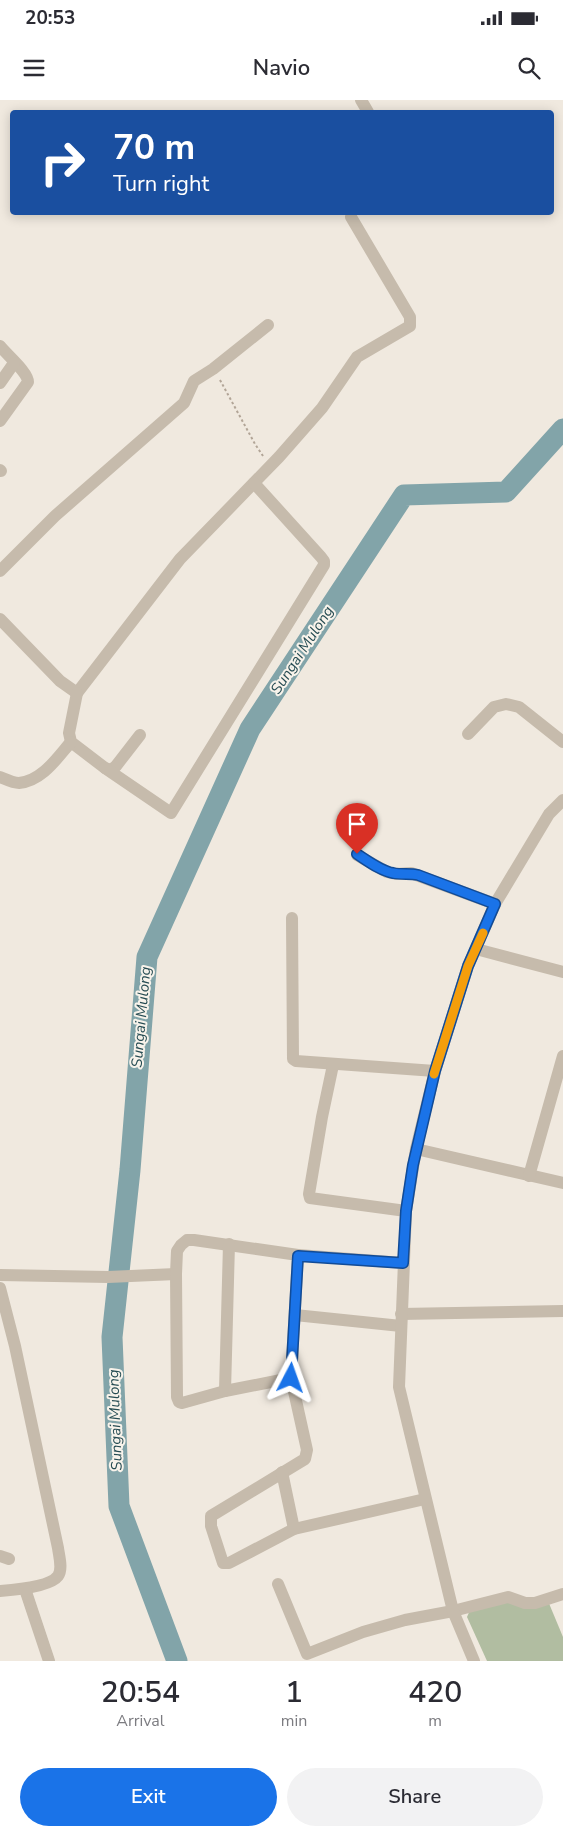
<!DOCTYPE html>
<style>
body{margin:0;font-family:"Nunito Sans",sans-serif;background:#f2f2f3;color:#2b2b33;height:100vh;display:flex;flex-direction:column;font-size:19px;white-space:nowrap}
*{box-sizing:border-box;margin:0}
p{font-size:16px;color:#7c7c81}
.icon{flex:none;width:28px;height:28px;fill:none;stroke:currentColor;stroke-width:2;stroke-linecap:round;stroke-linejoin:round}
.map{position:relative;height:1561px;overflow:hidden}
.panel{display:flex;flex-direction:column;background:#fff;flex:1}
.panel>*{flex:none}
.guide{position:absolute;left:10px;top:10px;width:544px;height:105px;border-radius:5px;box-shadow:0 2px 12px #0003;background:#1a4fa0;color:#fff;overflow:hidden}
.pin{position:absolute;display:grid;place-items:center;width:42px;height:42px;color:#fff;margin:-51px -21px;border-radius:50% 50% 50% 0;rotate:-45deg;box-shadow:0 0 5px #0007}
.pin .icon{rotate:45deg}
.me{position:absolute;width:55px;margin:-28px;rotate:4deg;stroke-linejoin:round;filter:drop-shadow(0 0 4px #0008)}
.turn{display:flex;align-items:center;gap:18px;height:105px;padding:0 20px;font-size:22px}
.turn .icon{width:65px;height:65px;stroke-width:2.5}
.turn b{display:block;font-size:35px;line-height:42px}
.eta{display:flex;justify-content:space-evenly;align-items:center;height:85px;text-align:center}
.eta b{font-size:30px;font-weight:600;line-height:35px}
.cta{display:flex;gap:10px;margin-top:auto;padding:10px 20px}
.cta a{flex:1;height:58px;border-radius:30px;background:#1a73e8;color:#fff;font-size:20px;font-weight:600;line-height:58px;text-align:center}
.cta a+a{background:#f2f2f3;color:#2b2b33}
.status{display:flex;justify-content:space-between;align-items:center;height:35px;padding:0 25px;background:#fff;direction:ltr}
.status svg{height:14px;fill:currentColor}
header{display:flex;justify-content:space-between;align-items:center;height:65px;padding:0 20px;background:#fff;font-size:22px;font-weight:600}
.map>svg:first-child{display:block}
.green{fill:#b1bda1}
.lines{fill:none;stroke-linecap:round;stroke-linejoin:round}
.river{stroke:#82a4a9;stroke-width:21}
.path{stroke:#b2a597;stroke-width:2;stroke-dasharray:2.5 2.5;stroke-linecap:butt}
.minor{stroke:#c6bbac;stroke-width:12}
.route-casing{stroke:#114b97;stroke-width:12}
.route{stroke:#1a73e8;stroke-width:9}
.slow{stroke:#f59e0b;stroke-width:9}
.labels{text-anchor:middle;stroke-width:4;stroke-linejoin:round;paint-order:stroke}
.water-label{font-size:15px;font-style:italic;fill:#254b52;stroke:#f8f3eb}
</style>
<div class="status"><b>20:53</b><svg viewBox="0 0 49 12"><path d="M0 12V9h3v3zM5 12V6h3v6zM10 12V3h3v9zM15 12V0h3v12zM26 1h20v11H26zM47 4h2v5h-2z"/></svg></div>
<header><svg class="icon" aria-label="menu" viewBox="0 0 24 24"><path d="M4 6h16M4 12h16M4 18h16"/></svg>Navio<svg class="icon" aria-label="search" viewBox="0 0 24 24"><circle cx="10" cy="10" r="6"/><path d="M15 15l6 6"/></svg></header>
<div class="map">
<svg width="563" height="1561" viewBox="0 0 563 1561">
<rect width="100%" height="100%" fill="#f0e9df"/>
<path class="green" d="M548 1501 563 1537V1561H487L467 1517 470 1510 494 1502Z"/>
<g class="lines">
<path class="river" d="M177 1561 119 1406 112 1237 130 1070 147 857 250 629 404 395 506 392 563 329"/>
<path class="path" d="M220 280 255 344 263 356"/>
<g class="minor">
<path d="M361 0 368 12"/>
<path d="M0 246C7 255 28 272 28 282L0 321"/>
<path d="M0 283 14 263"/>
<path d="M0 370 1 371"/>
<path d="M0 471 55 416 184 303 194 281 213 269 268 225"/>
<path d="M0 519 60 581 77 593 180 459 279 357 322 308 357 257 410 226V217L351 117"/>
<path d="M77 593 69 633 71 642 105 668 111 670 116 666 140 635"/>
<path d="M468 634 494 607 506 604 519 607 563 642"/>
<path d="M105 668 171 713 324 465V461L321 457 254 383"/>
<path d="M0 677C5 679 13 683 19 683 42 681 57 658 71 642"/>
<path d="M357 755 387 772 396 774 411 773 495 804"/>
<path d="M292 818 293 959 296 961 435 971"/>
<path d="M476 849 563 872"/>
<path d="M333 965 322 1017 309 1094 310 1098 406 1111"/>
<path d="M416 1049 563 1083"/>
<path d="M529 1076 563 956"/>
<path d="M298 1155 403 1163"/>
<path d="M0 1175 108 1177 176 1174"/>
<path d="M0 1188 15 1246 58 1448C59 1456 63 1469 58 1476 50 1487 13 1490 0 1491"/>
<path d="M401 1214 563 1211"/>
<path d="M295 1215 401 1226"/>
<path d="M291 1278 225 1291 182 1303 179 1302 177 1297 176 1174 177 1151 181 1145 187 1140H194L298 1155 291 1278 307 1350 305 1359 211 1416V1426L223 1463H229L294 1429 425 1399"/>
<path d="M225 1291 229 1144"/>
<path d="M282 1372 294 1429"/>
<path d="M0 1456 9 1459"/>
<path d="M278 1484 307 1554 363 1532 405 1520 453 1511 508 1497 525 1503H535L563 1494"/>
<path d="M25 1489 49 1561"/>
<path d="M474 1561 453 1511 399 1287 406 1111 416 1049 435 971 468 866 495 804 549 714 563 700"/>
</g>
</g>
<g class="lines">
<defs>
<path id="route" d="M291 1278 298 1156 403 1163 406 1111 413 1065 435 971 468 866 495 804 418 775C410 773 402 775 393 773 381 771 368 761 357 754"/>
</defs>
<use href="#route" class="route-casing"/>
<use href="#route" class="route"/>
<path class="slow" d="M434 974 468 866 483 833"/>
</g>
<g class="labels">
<g class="water-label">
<text transform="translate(302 550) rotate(-57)" y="5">Sungai Mulong</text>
<text transform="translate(141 917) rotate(-85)" y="5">Sungai Mulong</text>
<text transform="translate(115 1320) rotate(-92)" y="5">Sungai Mulong</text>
</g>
</g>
</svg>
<div class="pin" style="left:357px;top:754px;background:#d93025"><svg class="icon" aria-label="arrive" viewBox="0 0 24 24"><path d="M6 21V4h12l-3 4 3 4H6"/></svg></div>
<svg class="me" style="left:291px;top:1278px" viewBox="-20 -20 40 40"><path d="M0-17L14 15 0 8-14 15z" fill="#1a73e8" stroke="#fff" stroke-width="4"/></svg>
<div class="guide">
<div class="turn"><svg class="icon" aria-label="right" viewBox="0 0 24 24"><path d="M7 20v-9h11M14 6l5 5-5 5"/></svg><div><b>70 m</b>Turn right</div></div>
</div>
</div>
<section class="panel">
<div class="eta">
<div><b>20:54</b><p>Arrival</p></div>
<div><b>1</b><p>min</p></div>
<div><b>420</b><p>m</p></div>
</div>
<div class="cta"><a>Exit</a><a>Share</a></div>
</section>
